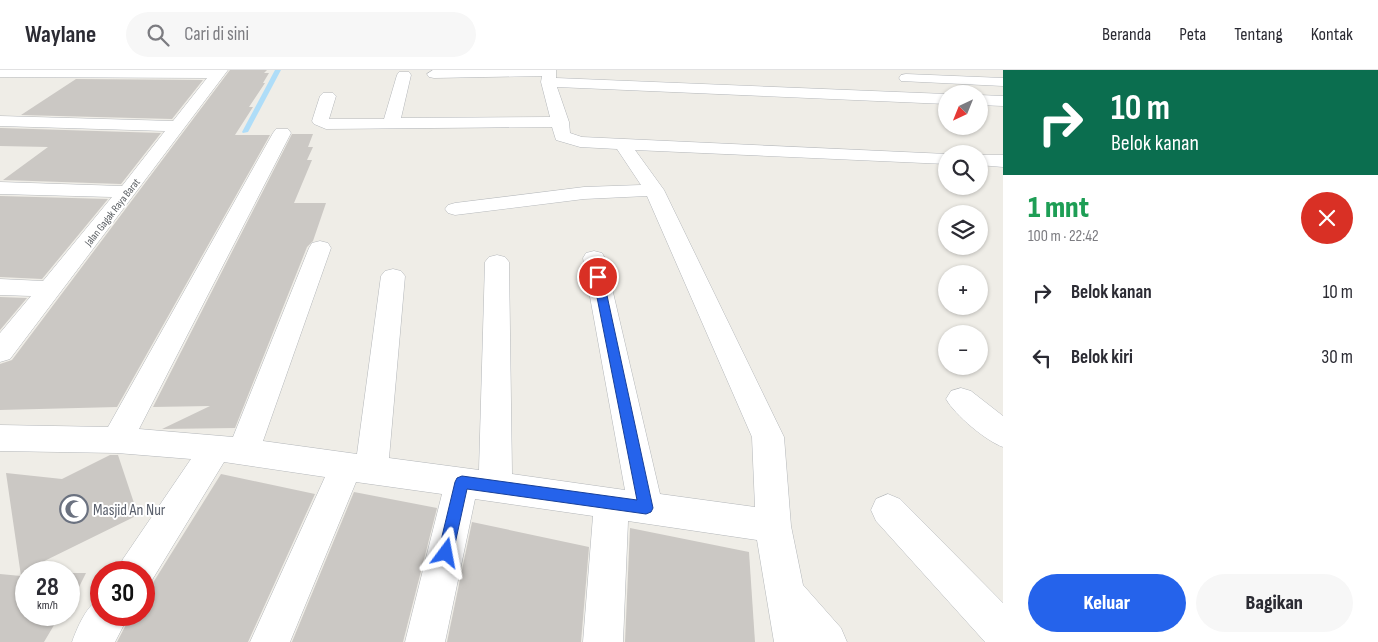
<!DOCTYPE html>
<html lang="id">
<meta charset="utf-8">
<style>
body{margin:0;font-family:"Sofia Sans Condensed",sans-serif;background:#f7f7f7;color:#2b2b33;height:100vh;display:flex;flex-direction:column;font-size:19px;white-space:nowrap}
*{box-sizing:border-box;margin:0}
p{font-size:16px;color:#7c7c81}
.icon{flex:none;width:28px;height:28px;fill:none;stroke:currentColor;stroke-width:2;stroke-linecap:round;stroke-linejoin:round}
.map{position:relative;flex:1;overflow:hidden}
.details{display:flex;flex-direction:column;background:#fff;width:375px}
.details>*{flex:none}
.banner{background:#0b6e4f;color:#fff;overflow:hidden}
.needle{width:32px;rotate:223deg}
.fabs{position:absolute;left:938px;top:15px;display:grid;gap:10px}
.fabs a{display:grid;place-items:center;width:50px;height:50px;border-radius:50%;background:#fff;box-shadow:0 1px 4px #0004;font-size:25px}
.speed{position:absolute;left:15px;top:491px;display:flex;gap:10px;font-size:25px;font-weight:700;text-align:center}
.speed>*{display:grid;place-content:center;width:65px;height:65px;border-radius:50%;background:#fff;box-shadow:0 1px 4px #0004;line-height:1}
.speed small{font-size:12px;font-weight:400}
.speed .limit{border:8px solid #d22;background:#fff;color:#111}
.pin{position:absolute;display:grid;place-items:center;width:42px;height:42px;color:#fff;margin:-21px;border:2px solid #fff;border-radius:50%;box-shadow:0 1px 5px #0007}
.me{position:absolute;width:55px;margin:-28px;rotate:13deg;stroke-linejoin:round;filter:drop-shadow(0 0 4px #0008)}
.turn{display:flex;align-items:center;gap:18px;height:105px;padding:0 25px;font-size:22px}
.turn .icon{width:65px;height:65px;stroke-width:2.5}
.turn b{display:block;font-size:35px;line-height:42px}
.round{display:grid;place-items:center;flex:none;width:52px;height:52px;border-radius:26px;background:#f7f7f7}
.overview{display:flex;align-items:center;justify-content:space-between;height:85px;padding:0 25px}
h1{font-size:30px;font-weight:800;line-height:38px;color:#1e9e55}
.action{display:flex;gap:10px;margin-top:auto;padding:10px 25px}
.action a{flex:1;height:58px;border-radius:30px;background:#2563eb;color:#fff;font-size:20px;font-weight:800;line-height:58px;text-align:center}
.action a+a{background:#f7f7f7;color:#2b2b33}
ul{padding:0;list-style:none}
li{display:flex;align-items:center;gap:15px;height:65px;padding:0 25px}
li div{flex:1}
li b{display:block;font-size:19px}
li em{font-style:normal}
header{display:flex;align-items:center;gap:30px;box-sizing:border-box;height:70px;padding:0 25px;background:#fff;border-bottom:1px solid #e1e1e2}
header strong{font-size:24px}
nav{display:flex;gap:28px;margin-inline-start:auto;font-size:18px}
.search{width:350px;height:45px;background:#f7f7f7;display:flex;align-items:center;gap:12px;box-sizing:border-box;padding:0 18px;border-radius:28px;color:#7c7c81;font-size:19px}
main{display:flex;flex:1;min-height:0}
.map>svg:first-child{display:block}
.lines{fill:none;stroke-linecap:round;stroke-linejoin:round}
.stream{fill:#afddf8;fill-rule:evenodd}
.building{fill:#cbc8c4}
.minor-casing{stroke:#b4b7ba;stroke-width:1}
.minor{fill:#fff;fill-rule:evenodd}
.route{fill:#2563eb;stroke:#184099}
.labels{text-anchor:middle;stroke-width:4;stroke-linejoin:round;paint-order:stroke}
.far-street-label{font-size:11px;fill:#5e6266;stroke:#fff}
.near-worship-label{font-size:16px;fill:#5b616d;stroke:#fff;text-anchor:start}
</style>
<header>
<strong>Waylane</strong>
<div class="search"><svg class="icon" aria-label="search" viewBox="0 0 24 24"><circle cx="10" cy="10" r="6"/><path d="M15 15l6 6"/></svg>Cari di sini</div>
<nav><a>Beranda</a><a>Peta</a><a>Tentang</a><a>Kontak</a></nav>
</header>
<main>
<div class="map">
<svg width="1003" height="572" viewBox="0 0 1003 572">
<rect width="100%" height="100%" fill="#efede7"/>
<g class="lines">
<path class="stream" d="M275 0H281L248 62 243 63 242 62Z"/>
</g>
<g class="building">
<path d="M230 0H267L264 3H269L263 13H265L249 37H253L235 65H270L117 337 0 340V294L12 290Z"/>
<path d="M76 9 203 10 172 49 21 45Z"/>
<path d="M0 58H1L161 63 121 114 3 110 48 77 0 76Z"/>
<path d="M292 64H313L308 77H313L307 90H312L294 133H326L313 171 307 177 235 358 162 359 210 336 153 337Z"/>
<path d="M0 126 108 129 42 209 0 207Z"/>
<path d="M0 227 27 228 0 260Z"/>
<path d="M110 385H118L138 445 24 501 63 502H26V545H60L44 572H0V504L21 506 6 403 62 409Z"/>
<path d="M221 404 315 424 248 572H117L131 545H144V521L151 516Z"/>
<path d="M354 422 437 438 403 572H292Z"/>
<path d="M472 452 589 477 581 572H447Z"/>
<path d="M630 458 749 482 755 572H625Z"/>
<path d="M69 503H86L70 535H69Z"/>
</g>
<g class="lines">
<defs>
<g id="minor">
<path d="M0 0H228L10 289 0 292V263L31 226 0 225V209L43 211 112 127 0 124V112L122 116 165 61 0 56V46L173 51 207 8 0 7Z"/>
<path d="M433 0H556V8L946 24V34L557 17 569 52 570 63 582 67 947 84 946 94 635 80 664 120 784 367 791 456 803 515 841 558 847 572H774L757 470 628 451 623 572H583L593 446 475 429 445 572H405L442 424 356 412 290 572H250L325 407 224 392 149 515 144 517V502H117L123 489 191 389 117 383 0 381V355L108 357 273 63 276 59H288L291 63 139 359 233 367 309 178 312 173 320 171 328 173 331 178 263 371 357 384 381 206 385 201 393 199 401 201 405 206 389 388 479 400 485 192 489 187 497 185 505 187 509 192 512 404 625 420 583 188 586 183 594 181 602 183 605 188 660 424 755 437 752 367 647 126 584 129 455 145 448 143 445 139 448 135 455 133 584 117 641 115 617 79 580 77 556 70 552 57 326 59 314 54 312 51 320 26 323 23H333L336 26 329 49H384L397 5 399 2H409L411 5 401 48 550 47 541 12 542 6 434 8 429 7 427 4Z"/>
<path d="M906 4 1003 8V16L901 11 899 8 901 5Z"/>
<path d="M979 25 1003 26V36L979 35Z"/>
<path d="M979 85H1003V97L979 95Z"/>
<path d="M961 318 971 321 1003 346V377C986 371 955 345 946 329L951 321Z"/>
<path d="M888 424 900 429 1003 533V572H985L876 451 871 440 876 429Z"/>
<path d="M101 528V545H129L115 572H72C77 558 87 534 101 528Z"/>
</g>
</defs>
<use href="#minor" class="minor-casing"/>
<use href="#minor" class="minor"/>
</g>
<path class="route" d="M598 204 603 207 653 438 651 442 646 444 467 419 453 483 451 489 446 491 440 489 438 483 455 412 457 408 462 406 637 430 593 207Z"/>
<defs>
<symbol id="mosque-ring" viewBox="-11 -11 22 22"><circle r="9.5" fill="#fff" stroke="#6b7280" stroke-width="1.5"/><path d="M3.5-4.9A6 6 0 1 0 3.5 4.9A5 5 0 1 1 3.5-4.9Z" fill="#6b7280"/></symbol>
</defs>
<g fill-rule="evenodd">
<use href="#mosque-ring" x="58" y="423" width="32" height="32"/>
</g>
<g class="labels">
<g class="far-street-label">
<text transform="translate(112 142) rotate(-52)" y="4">Jalan Gagak Raya Barat</text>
</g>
<g class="near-worship-label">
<text x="93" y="445">Masjid An Nur</text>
</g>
</g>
</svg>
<div class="fabs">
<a><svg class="needle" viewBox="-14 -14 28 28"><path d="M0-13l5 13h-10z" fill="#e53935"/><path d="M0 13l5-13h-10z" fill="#7c7c81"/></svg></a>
<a><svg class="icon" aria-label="search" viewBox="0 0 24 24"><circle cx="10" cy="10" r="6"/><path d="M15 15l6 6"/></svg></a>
<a><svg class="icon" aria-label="layers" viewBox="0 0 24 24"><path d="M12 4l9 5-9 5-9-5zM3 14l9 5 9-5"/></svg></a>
<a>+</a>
<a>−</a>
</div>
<div class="speed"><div>28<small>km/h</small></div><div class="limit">30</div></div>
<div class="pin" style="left:598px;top:207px;background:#d93025"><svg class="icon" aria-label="arrive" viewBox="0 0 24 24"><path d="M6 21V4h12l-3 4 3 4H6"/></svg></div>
<svg class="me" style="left:446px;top:483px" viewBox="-20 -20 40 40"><path d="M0-17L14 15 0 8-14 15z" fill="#2563eb" stroke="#fff" stroke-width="4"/></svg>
</div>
<section class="details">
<div class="banner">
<div class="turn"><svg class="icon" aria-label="right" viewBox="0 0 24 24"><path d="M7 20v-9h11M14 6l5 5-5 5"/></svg><div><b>10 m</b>Belok kanan</div></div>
</div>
<div class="overview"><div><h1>1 mnt</h1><p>100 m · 22:42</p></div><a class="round" style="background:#d93025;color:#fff"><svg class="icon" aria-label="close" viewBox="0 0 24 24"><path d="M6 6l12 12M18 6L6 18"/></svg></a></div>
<ul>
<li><svg class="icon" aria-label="right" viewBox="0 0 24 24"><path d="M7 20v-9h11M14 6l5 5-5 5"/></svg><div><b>Belok kanan</b></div><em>10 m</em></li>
<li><svg class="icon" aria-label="left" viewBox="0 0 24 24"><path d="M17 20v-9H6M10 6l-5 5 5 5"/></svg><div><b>Belok kiri</b></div><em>30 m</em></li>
</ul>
<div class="action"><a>Keluar</a><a>Bagikan</a></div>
</section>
</main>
